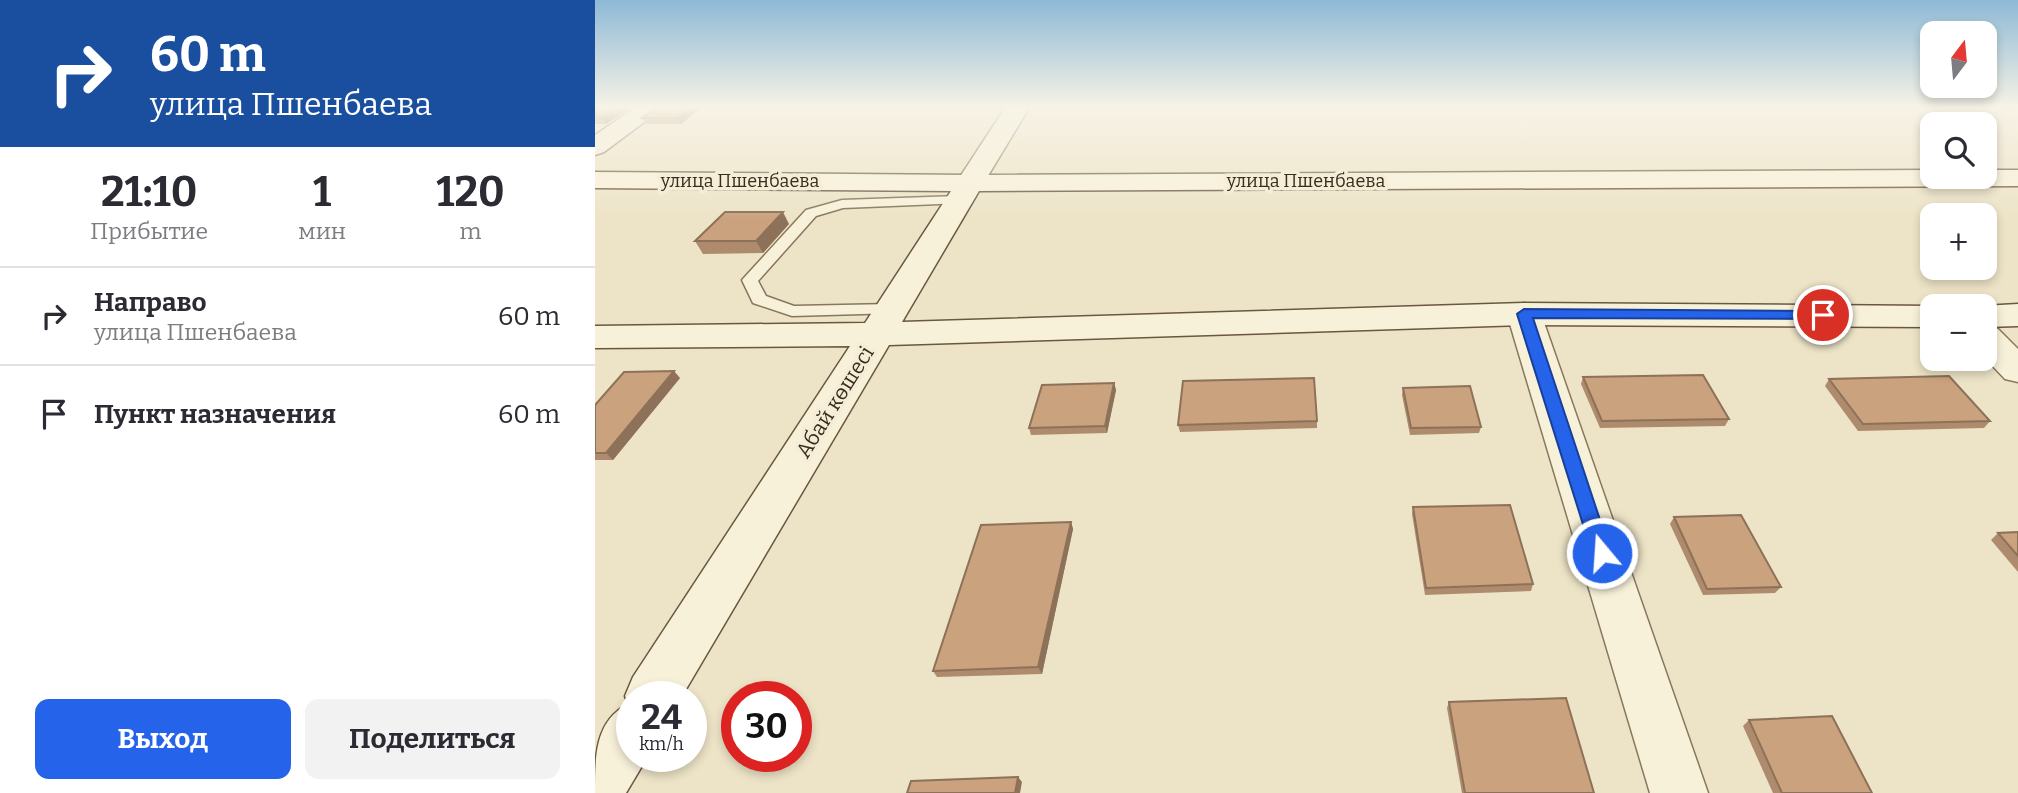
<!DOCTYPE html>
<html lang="ru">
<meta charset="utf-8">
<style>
body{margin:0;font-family:Bitter,serif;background:#f2f2f3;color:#2b2b33;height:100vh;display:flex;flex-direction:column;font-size:26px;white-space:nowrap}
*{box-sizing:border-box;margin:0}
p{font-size:23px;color:#7c7c81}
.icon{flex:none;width:38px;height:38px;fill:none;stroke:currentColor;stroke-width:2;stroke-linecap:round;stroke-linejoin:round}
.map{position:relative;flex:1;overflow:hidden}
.drawer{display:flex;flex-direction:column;background:#fff;width:595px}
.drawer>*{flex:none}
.hud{background:#1a4fa0;color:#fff;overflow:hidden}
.needle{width:46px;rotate:16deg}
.buttons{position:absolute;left:1325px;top:21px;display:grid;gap:14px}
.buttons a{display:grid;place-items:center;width:77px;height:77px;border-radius:14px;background:#fff;box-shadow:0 4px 10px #0003;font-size:35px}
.speed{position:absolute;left:21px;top:681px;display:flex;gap:14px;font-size:35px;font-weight:700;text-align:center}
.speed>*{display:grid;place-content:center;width:91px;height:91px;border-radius:50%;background:#fff;box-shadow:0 4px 10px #0003;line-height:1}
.speed small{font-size:18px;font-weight:400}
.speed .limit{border:10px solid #d22;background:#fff;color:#111}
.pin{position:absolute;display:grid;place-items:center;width:60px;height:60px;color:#fff;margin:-30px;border:4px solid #fff;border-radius:50%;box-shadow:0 2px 7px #0007}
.me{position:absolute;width:77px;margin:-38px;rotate:342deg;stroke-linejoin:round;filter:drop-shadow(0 0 5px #0008)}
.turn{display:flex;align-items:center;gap:24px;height:147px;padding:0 35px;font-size:32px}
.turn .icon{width:91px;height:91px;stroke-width:2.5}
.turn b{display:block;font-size:49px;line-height:60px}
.eta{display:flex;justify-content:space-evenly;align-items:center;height:119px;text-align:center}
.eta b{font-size:42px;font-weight:700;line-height:49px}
.cta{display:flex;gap:14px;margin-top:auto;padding:14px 35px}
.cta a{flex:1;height:80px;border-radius:14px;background:#2563eb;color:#fff;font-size:28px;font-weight:700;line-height:80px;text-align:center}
.cta a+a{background:#f2f2f3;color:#2b2b33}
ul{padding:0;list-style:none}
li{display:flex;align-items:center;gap:21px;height:98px;padding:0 35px;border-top:2px solid #e1e1e2}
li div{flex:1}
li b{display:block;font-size:26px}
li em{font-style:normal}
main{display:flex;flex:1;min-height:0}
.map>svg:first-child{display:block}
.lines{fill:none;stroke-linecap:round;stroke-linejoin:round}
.lane-casing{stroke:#88765d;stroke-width:3}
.street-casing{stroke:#88765d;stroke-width:3}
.secondary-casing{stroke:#6a5740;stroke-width:3}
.lane{fill:#f8f1da;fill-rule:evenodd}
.street{fill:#f8f1da;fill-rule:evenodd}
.secondary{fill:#f8f1da;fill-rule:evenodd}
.wall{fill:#ae8b6c}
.shaded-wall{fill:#8d7158}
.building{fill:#caa27e;stroke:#8d7158;stroke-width:2}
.route{fill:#2563eb;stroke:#184099;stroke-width:2}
.labels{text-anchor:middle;stroke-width:7;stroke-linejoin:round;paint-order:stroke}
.far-street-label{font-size:18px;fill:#392d20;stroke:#f5edd6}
.street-label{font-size:21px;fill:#392d20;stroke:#f5edd6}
</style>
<main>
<section class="drawer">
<div class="hud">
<div class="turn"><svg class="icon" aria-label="right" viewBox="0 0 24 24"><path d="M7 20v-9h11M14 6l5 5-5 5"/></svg><div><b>60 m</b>улица Пшенбаева</div></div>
</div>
<div class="eta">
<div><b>21:10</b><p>Прибытие</p></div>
<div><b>1</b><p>мин</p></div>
<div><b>120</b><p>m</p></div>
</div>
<ul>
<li><svg class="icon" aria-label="right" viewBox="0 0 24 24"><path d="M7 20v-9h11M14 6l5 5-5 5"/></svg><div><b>Направо</b><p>улица Пшенбаева</p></div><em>60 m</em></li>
<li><svg class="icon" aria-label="arrive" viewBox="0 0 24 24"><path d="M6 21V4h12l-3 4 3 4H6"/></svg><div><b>Пункт назначения</b></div><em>60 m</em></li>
</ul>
<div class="cta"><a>Выход</a><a>Поделиться</a></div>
</section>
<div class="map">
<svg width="1423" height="793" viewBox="0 0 1423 793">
<rect width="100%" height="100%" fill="#ede4c7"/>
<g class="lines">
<defs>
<path id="lane" d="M363 196 368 197V203L248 208 221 216 163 281 171 296 199 306 296 304 302 305 304 309 302 313 197 316 158 303 147 280 211 210 247 200Z"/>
<g id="street">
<path d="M40 108H68L9 152 0 155V135Z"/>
<path d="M410 108H434L385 189 375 191 365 189 361 183Z"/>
<path d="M929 303 941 307 946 314 1113 793H1055L912 314 917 307Z"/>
<path d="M1390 326 1403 329 1423 349V382L1410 379 1390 358Z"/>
</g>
<g id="secondary">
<path d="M1337 170V177H1390V170H1423V186L384 191 307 322 929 303 1340 306H1337V327L929 325 294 345 87 696H37V756H53L31 793H0C0 756 0 721 33 704L30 696 38 677 255 346 0 348V326L270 323 356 191 0 188V172L375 175Z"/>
<path d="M1423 304V326L1390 327V306H1387Z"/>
</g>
</defs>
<use href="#lane" class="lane-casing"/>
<use href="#street" class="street-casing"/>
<use href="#secondary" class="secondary-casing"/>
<use href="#lane" class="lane"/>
<use href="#street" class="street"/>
<use href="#secondary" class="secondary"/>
</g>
<g class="wall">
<path d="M0 108H36L11 124H0Z"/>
<path d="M106 108 86 124H51L47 118Z"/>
<path d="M194 224 168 253 108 254 100 241Z"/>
<path d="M988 377 1134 419 1130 426 1005 428 986 384Z"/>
<path d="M85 378 18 460H0V405Z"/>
<path d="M1234 379 1395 421 1389 428 1263 431 1230 386Z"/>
<path d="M519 383 521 390 512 433 436 435 434 428Z"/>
<path d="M808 388 886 427 884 433 815 435 807 395Z"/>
<path d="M722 421V428L585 432 583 425Z"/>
<path d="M818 507 938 584 936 591 830 595 817 514Z"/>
<path d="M1079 517 1186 587 1180 593 1108 595 1075 524Z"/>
<path d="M476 522 478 529 447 674 342 677 338 671Z"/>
<path d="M1423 532V572L1396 540 1403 533Z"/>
<path d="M854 702 999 793H867L852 708Z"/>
<path d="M1154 720 1277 793H1178L1148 726Z"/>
</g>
<g class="shaded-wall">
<path d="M24 108H36L11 124 7 118Z"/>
<path d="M96 108H106L86 124 82 118Z"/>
<path d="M188 212 194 224 168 253 161 241Z"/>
<path d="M79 371 85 378 18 460 11 453Z"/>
<path d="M519 383 521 390 512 433 510 426Z"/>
<path d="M476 522 478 529 447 674 443 667Z"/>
<path d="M423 777 427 782 425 793H420Z"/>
</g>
<g class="building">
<path d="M0 108H24L7 118H0Z"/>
<path d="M61 108H96L82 118H47Z"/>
<path d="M130 212H188L161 241H100Z"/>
<path d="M79 371 11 453H0V405L29 372Z"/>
<path d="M1108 375 1134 419 1007 421 988 377Z"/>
<path d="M1354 376 1395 421 1268 424 1234 379Z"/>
<path d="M719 378 722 421 583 425 588 381Z"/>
<path d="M519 383 510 426 434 428 447 385Z"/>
<path d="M875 386 886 427 816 428 808 388Z"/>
<path d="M915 505 938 584 831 588 818 507Z"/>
<path d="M1146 515 1186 587 1112 589 1079 517Z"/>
<path d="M476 522 443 667 338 671 386 525Z"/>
<path d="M1423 532V556L1403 533Z"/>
<path d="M971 698 999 793H870L854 702Z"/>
<path d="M1237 716 1277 793H1187L1154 720Z"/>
<path d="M423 777 420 793H312L316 781Z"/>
</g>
<linearGradient id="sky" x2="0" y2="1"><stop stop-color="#8eb9d6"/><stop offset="0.49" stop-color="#f7f3e6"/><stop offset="1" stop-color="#f7f3e6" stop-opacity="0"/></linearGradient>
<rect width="1423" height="219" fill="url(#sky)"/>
<path class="route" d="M929 309 1228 311 1235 315 1228 319 938 318 1016 553 1014 559 1007 561 1000 559 997 553 922 314Z"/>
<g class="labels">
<g class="far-street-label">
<text x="145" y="187">улица Пшенбаева</text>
<text x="711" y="187">улица Пшенбаева</text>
</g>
<g class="street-label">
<text transform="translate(240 402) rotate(-58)" y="7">Абай көшесі</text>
</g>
</g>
</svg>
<div class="buttons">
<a><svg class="needle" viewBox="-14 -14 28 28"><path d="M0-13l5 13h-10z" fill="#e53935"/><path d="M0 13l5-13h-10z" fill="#7c7c81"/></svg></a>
<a><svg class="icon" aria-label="search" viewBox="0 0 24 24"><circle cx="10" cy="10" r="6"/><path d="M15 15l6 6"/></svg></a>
<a>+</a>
<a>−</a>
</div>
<div class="speed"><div>24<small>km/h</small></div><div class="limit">30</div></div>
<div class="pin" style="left:1228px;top:315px;background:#d93025"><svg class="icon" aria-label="arrive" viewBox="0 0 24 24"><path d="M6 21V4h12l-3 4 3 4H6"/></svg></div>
<svg class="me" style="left:1007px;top:553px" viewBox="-20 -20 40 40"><circle r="17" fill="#2563eb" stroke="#fff" stroke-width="3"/><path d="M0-11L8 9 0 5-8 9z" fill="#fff"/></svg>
</div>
</main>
